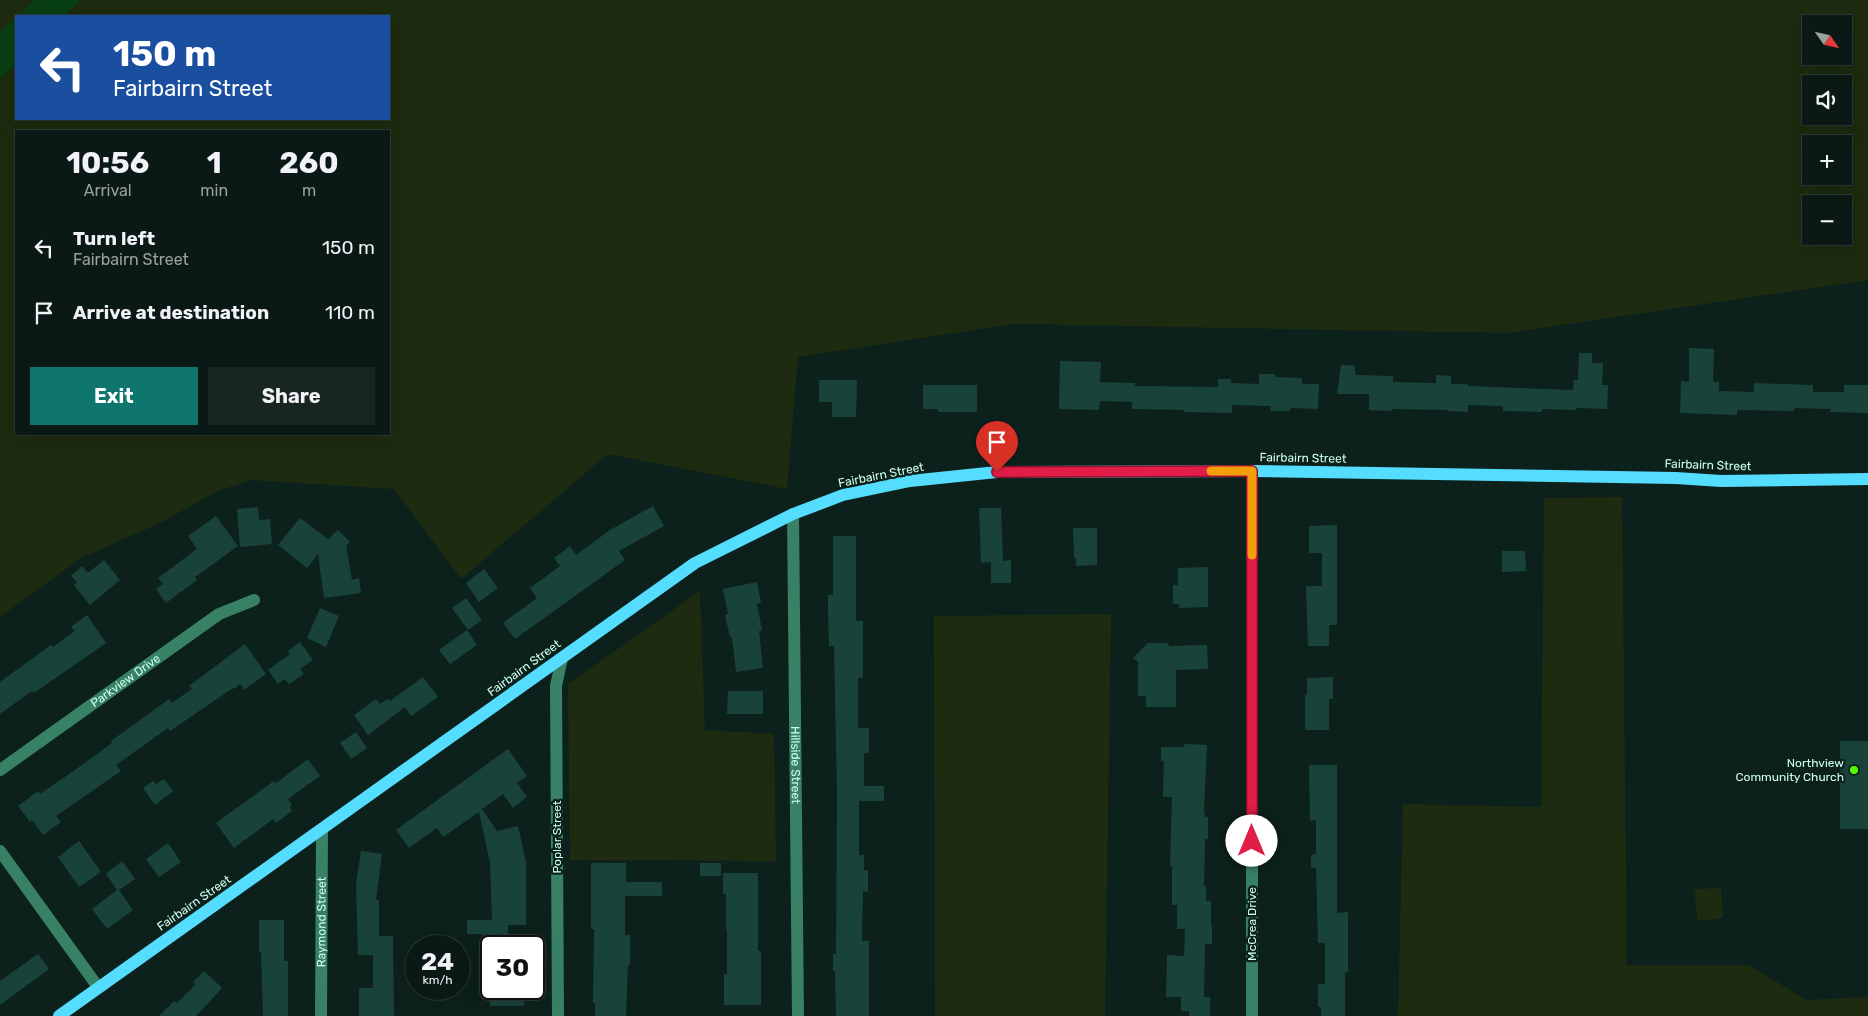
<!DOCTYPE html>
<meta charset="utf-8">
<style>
body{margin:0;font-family:Rubik,sans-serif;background:#182622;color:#f1f3f6;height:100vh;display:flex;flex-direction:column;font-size:19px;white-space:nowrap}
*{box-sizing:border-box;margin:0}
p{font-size:16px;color:#99a0a0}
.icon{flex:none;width:28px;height:28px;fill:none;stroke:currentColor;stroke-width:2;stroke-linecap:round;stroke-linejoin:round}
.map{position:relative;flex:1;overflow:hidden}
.panel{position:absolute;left:15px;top:130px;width:375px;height:305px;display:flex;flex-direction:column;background:#0a1915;border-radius:0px;box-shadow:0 5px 20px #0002,0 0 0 1px #2a3834}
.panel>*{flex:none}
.top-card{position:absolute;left:15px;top:15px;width:375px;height:105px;border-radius:0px;box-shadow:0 5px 20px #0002,0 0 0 1px #2a3834;background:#1a4fa0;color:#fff;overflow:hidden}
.needle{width:32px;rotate:124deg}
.buttons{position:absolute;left:1802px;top:15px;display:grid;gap:10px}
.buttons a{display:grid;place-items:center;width:50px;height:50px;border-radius:0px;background:#0a1915;box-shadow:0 5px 20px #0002,0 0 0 1px #2a3834;font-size:25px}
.speed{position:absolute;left:405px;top:935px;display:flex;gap:10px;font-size:25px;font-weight:700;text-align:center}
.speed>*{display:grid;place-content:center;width:65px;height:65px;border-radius:50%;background:#0a1915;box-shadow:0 5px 20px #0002,0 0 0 1px #2a3834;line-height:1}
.speed small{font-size:12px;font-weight:400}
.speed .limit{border:2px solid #111;border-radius:8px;background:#fff;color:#111}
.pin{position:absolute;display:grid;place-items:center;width:42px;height:42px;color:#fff;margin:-51px -21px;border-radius:50% 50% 50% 0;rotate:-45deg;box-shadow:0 0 5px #0007}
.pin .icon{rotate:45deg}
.me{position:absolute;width:55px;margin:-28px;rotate:0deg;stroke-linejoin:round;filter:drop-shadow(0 0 4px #0008)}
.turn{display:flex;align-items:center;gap:18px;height:105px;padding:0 15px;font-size:22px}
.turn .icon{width:65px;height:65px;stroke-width:2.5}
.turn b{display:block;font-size:35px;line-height:42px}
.eta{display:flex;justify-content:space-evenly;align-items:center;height:85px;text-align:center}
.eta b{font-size:30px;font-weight:700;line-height:35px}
.action{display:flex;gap:10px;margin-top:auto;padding:10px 15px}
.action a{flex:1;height:58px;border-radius:0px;background:#0f766e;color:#fff;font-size:20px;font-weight:700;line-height:58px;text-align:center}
.action a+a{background:#182622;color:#f1f3f6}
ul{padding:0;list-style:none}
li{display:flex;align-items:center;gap:15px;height:65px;padding:0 15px}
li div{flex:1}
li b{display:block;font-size:19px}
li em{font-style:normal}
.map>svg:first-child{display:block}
.green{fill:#1d2b10;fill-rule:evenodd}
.water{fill:#093f14}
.building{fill:#194339}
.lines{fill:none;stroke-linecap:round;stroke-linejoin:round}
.minor{stroke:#388164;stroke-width:12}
.major{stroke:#5df;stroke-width:12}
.route-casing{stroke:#92132f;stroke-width:12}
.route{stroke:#e11d48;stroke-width:9}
.slow{stroke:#f59e0b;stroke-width:9}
.poi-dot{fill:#52f900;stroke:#0d211c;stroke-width:2}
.labels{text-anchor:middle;stroke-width:4.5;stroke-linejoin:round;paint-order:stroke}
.street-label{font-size:12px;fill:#ceffef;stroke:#0d211c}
.poi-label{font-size:12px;fill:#ceffef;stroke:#0d211c;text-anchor:end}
</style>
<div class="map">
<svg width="1868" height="1016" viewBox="0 0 1868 1016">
<rect width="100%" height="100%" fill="#0d211c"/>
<g class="green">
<path d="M0 0H35L0 32Z"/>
<path d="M80 0H1868V280L1507 333 1013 324 798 357 787 489 608 454 461 579 394 489 252 480 220 490 160 523 81 558 0 617V78L16 64V119H389V16H65ZM1811 24H1844V56H1811ZM1811 84H1844V116H1811ZM16 131H389V434H16ZM1811 144H1844V176H1811ZM1811 204H1844V236H1811Z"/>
<path d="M1622 497 1627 965H1749L1806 1000 1868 997V1016H1398L1403 804 1541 807 1544 498Z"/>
<path d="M700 591 705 730 774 734 776 861 570 860 568 684Z"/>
<path d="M1111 614 1105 1016H935L934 616Z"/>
<path d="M1721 888 1723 918 1698 921 1694 889Z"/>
</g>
<g class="water">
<path d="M35 0H80L65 16H18Z"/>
<path d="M16 18V64L0 78V32Z"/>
</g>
<g class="building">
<path d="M1689 348 1714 349 1713 382H1719V391L1754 392V383L1813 385V392H1844V385H1868V413L1830 412 1831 409 1794 408V411L1737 410V415L1680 413 1681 381 1689 382Z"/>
<path d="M1579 353H1592V363H1603L1602 385H1608L1607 409 1576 408V410L1542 409V412L1503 411V406L1468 405V412L1448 411V410L1392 409V411L1369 410V394H1337L1341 365 1355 366V374L1357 375 1393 376V382L1436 383V375L1451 376V384H1468V386L1573 390 1574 380H1578Z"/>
<path d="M1060 361 1101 362 1100 382 1135 383V386L1218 387V379H1231V383L1259 384V374H1275V377L1302 378V384H1319L1318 409 1290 408V411H1270L1271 406 1232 405V413L1184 412 1185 410 1132 409V402L1100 401 1099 410 1059 409Z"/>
<path d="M819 380H857L856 417H832V402H819Z"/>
<path d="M923 385H977V412H938V409H923Z"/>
<path d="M653 506 664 526 619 551 625 560 515 639 503 623 537 598 530 588 560 566 554 558 570 546 576 555 610 530Z"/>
<path d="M258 507 259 520 270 519 272 544 240 547 237 509Z"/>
<path d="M979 508H1001L1003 561 1011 560V583H991V562L981 563Z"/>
<path d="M216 516 238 546 195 577 197 580 166 603 156 589 163 584 158 578 197 549 188 536Z"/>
<path d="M300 518 328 539 338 530 350 542 346 545 352 580 359 578 361 593 324 598 318 554 307 568 278 545Z"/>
<path d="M1337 525V625H1329V646H1308L1306 586H1322V553H1309V526Z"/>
<path d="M1073 528H1097V565L1076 566V558H1074Z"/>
<path d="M833 536H856V621H863V678H858V728H869V753H864V786H884V801H859V855H864V870H868V892L863 891 862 941H869V1016H836L835 971H833V954H836L837 795 834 646H829L828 614V595H833Z"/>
<path d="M1502 551H1525L1526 571 1502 572Z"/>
<path d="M104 560 120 580 90 605 74 585 77 582 71 576 82 566 88 573Z"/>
<path d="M1208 567V607L1179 608V604H1173V585H1178V568Z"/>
<path d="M484 569 498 588 479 602 466 583Z"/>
<path d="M757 582 761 603 757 604 762 630 759 631 763 668 736 672 732 637H730L725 615 728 614 723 589Z"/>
<path d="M466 598 482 620 468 630 452 608Z"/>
<path d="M320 608 339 616 326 647 307 638Z"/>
<path d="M87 615 106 643 34 693 32 691 0 714V682L51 645 53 647 75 631 71 627Z"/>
<path d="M467 630 477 645 450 664 439 650Z"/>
<path d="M300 642 313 660 300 669 304 674 289 684 285 679 278 684 268 670 290 654 288 651Z"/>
<path d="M1148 643H1168L1169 646 1207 645 1208 669 1176 670V707H1146V696H1138V662L1133 658Z"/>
<path d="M245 644 266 674 244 690 240 684 234 689 233 688 170 731 168 728 116 765 121 771 56 816 61 822 43 835 32 820 30 822 18 806 38 791 40 794 75 770 112 743 111 741 169 699 172 703 192 689 189 686Z"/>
<path d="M423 677 438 697 411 716 405 707 368 735 354 715 376 699 380 704 388 699 390 701Z"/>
<path d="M1333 677V699H1329V730H1305V695H1307V678Z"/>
<path d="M728 691H763V714H727Z"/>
<path d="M356 732 367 748 351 759 340 743Z"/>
<rect x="1840" y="741" width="28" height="88"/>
<path d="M1184 744 1207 745 1204 808 1205 817H1208V839H1205L1204 886H1206V901H1211V925H1212V944H1205L1204 997H1210V1016H1189V1011H1181V997H1166L1167 955 1184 956 1185 929H1177V905H1172V866H1170L1172 797H1163L1164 761H1161V747H1184Z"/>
<path d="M508 749 527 776 517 783 527 797 513 808 503 794 482 809 497 831 518 826 526 862V925H508V946H482V934H467V920H492L490 863 479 812 443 837 437 828 409 848 396 830Z"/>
<path d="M308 759 320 776 288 799 292 805 290 807 292 811 276 823 273 819 234 848 216 823 274 781 276 783Z"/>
<path d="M1309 765H1337V913L1348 912V972H1345V1016H1321V1007H1318V984H1325V943H1318L1316 868H1311V855L1316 854V820L1310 821Z"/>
<path d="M164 779 173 791 155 805 143 788 153 781 156 784Z"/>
<path d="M79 841 101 872 79 887 58 857Z"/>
<path d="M168 843 181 862 159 877 146 859Z"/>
<path d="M361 851 382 854 376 900H379V936H393L394 1016H359V988H373V955H358L356 884Z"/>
<path d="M122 861 135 879 119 890 133 910 107 929 92 909 117 890 106 874Z"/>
<path d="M591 863H626V882H662V896H625V935H630V965H628L626 1016H595V1003H593L594 929H591Z"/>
<rect x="700" y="863" width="21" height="13"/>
<path d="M723 873H758V951H761V1005H724V974H727V930H726V894H723Z"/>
<path d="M259 920H284V961H288V1016H263L261 952H259Z"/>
<path d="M38 954 49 969 0 1005V981Z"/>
<path d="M204 971 222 988 212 999 196 1016H159L174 1001 177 1003 195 985 193 982Z"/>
<rect x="490" y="989" width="34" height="17"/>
</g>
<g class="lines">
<g class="minor">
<path id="s1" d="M793 514 798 1016"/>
<path id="s2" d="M0 770 219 614 254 600"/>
<path d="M0 851 98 987"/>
<path id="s3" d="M321 1016 322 830"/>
<path d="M558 1016 556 686 562 658"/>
<path d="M1252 1016V471"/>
</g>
<path class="major" d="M59 1016 695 563 793 514 843 495 910 481 997 472 1252 471 1676 478 1721 481 1868 479"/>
</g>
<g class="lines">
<defs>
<path id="route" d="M997 472 1252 471V841"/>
</defs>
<use href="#route" class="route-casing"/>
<use href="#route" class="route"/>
<path class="slow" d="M1211 471H1252V555"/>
</g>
<circle class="poi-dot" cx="1854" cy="770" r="5"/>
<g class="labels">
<g class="street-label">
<text transform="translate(1303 458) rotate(1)" y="4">Fairbairn Street</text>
<text transform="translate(1708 465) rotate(2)" y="4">Fairbairn Street</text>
<text transform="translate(881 475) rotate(-11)" y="4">Fairbairn Street</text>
<text transform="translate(524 668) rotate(-36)" y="4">Fairbairn Street</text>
<text dy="4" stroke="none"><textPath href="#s2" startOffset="154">Parkview Drive</textPath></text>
<text dy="4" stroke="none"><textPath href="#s1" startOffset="251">Hillside Street</textPath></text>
<text transform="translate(557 837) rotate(-90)" y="4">Poplar Street</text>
<text transform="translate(194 903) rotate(-35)" y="4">Fairbairn Street</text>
<text dy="4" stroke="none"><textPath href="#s3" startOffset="94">Raymond Street</textPath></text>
<text transform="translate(1252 924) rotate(-90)" y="4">McCrea Drive</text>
</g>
<g class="poi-label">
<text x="1844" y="767">Northview<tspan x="1844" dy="14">Community Church</tspan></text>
</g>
</g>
</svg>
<div class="buttons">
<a><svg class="needle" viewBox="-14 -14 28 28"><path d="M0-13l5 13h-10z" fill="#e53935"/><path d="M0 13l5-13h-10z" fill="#99a0a0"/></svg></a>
<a><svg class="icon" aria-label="sound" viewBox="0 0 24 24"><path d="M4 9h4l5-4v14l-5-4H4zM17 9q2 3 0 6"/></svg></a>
<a>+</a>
<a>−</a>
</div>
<div class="speed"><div>24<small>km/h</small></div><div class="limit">30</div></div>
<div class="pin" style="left:997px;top:472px;background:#d93025"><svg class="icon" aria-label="arrive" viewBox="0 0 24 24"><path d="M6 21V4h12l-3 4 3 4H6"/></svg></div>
<svg class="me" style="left:1252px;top:841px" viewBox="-20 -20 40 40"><circle r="19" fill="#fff"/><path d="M0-13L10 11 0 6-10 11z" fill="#e11d48"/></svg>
<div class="top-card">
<div class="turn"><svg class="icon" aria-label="left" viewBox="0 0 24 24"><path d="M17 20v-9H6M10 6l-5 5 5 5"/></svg><div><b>150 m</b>Fairbairn Street</div></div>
</div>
<section class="panel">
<div class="eta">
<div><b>10:56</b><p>Arrival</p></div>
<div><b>1</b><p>min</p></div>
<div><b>260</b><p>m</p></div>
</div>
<ul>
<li><svg class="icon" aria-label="left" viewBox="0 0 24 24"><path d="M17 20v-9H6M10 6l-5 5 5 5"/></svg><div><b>Turn left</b><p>Fairbairn Street</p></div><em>150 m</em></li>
<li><svg class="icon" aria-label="arrive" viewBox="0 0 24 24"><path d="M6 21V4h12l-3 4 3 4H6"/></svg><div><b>Arrive at destination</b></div><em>110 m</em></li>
</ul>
<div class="action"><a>Exit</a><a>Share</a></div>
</section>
</div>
